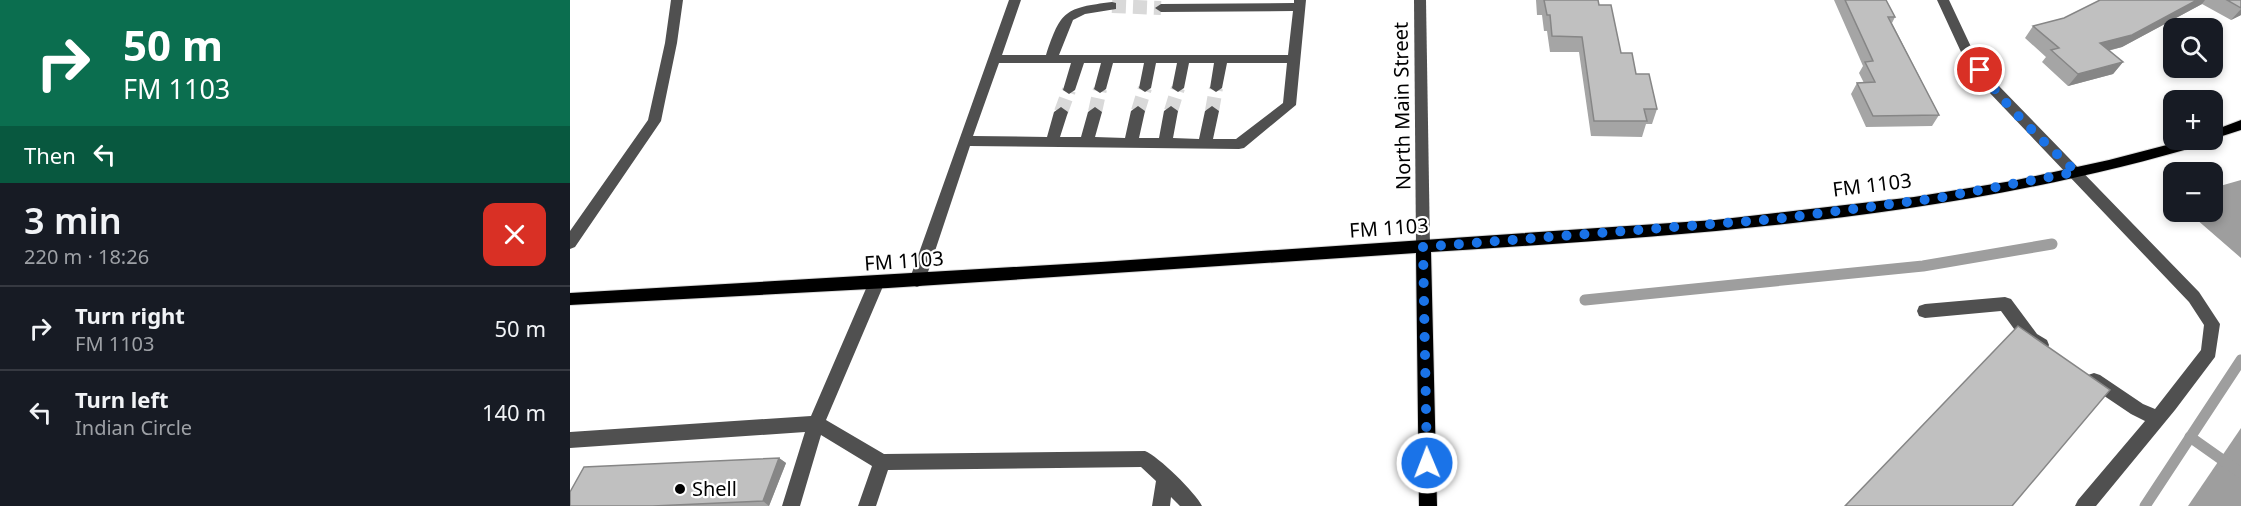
<!DOCTYPE html>
<meta charset="utf-8">
<style>
body{margin:0;font-family:"Noto Sans",sans-serif;background:#20242c;color:#f1f3f6;height:100vh;display:flex;flex-direction:column;font-size:22px;white-space:nowrap}
*{box-sizing:border-box;margin:0}
p{font-size:20px;color:#9ea1a6}
.icon{flex:none;width:33px;height:33px;fill:none;stroke:currentColor;stroke-width:2;stroke-linecap:round;stroke-linejoin:round}
.map{position:relative;flex:1;overflow:hidden}
.panel{display:flex;flex-direction:column;background:#171b24;width:570px}
.panel>*{flex:none}
.banner{background:#0b6e4f;color:#fff;overflow:hidden}
.buttons{position:absolute;left:1593px;top:18px;display:grid;gap:12px}
.buttons a{display:grid;place-items:center;width:60px;height:60px;border-radius:12px;background:#171b24;box-shadow:0 3px 9px #0003;font-size:30px}
.pin{position:absolute;display:grid;place-items:center;width:51px;height:51px;color:#fff;margin:-26px;border:3px solid #fff;border-radius:50%;box-shadow:0 2px 6px #0007}
.me{position:absolute;width:66px;margin:-33px;rotate:359deg;stroke-linejoin:round;filter:drop-shadow(0 0 4px #0008)}
.turn{display:flex;align-items:center;gap:21px;height:126px;padding:0 24px;font-size:27px}
.turn .icon{width:78px;height:78px;stroke-width:2.5}
.turn b{display:block;font-size:42px;line-height:51px}
.then{display:flex;align-items:center;height:57px;padding:0 24px;background:#0003;gap:12px;font-size:22px}
.round{display:grid;place-items:center;flex:none;width:63px;height:63px;border-radius:12px;background:#20242c}
.headline{display:flex;align-items:center;justify-content:space-between;height:102px;padding:0 24px}
h1{font-size:36px;font-weight:600;line-height:45px}
ul{padding:0;list-style:none}
li{display:flex;align-items:center;gap:18px;height:84px;padding:0 24px;border-top:2px solid #363941}
li div{flex:1}
li b{display:block;font-size:22px}
li em{font-style:normal}
main{display:flex;flex:1;min-height:0}
.map>svg:first-child{display:block}
.water{fill:#9e9e9e}
.lines{fill:none;stroke-linecap:round;stroke-linejoin:round}
.stream{stroke:#9e9e9e;stroke-width:11}
.minor-tunnel{stroke:#d9d9d9;stroke-width:14;stroke-dasharray:14 7;stroke-linecap:butt}
.major-casing{stroke:#dbdbdb;stroke-width:2}
.minor{fill:#505050;fill-rule:evenodd}
.major{fill:#000;fill-rule:evenodd}
.wall{fill:#a5a5a5}
.shaded-wall{fill:#868686}
.building{fill:#c0c0c0;stroke:#868686;stroke-width:1.5}
.route{stroke:#1a73e8;stroke-width:10;stroke-dasharray:0 18}
.poi-dot{fill:#000;stroke:#fff;stroke-width:2}
.labels{text-anchor:middle;stroke-width:4.5;stroke-linejoin:round;paint-order:stroke}
.street-label{font-size:20px;fill:#000;stroke:#fff}
.poi-label{font-size:20px;fill:#000;stroke:#fff;text-anchor:start}
</style>
<main>
<section class="panel">
<div class="banner">
<div class="turn"><svg class="icon" aria-label="right" viewBox="0 0 24 24"><path d="M7 20v-9h11M14 6l5 5-5 5"/></svg><div><b>50 m</b>FM 1103</div></div>
<div class="then">Then<svg class="icon" aria-label="left" viewBox="0 0 24 24"><path d="M17 20v-9H6M10 6l-5 5 5 5"/></svg></div>
</div>
<div class="headline"><div><h1>3 min</h1><p>220 m · 18:26</p></div><a class="round" style="background:#d93025;color:#fff"><svg class="icon" aria-label="close" viewBox="0 0 24 24"><path d="M6 6l12 12M18 6L6 18"/></svg></a></div>
<ul>
<li><svg class="icon" aria-label="right" viewBox="0 0 24 24"><path d="M7 20v-9h11M14 6l5 5-5 5"/></svg><div><b>Turn right</b><p>FM 1103</p></div><em>50 m</em></li>
<li><svg class="icon" aria-label="left" viewBox="0 0 24 24"><path d="M17 20v-9H6M10 6l-5 5 5 5"/></svg><div><b>Turn left</b><p>Indian Circle</p></div><em>140 m</em></li>
</ul>
</section>
<div class="map">
<svg width="1671" height="506" viewBox="0 0 1671 506">
<rect width="100%" height="100%" fill="#fff"/>
<g class="water">
<path d="M1671 180V258L1618 212H1642L1643 188Z"/>
<path d="M1671 428V506H1618Z"/>
</g>
<g class="lines">
<g class="stream">
<path d="M1015 300 1353 266 1482 244"/>
<path d="M1620 437 1671 473"/>
<path d="M1575 506 1671 360"/>
</g>
<g class="minor-tunnel">
<path d="M542 6 591 8"/>
<path d="M568 111 575 88"/>
<path d="M601 111 608 88"/>
<path d="M642 111 646 88"/>
<path d="M491 112 499 90"/>
<path d="M525 112 530 89"/>
</g>
<defs>
<path id="major" d="M1671 120V130L1640 140 1638 143C1386 219 1122 235 861 252L867 506H849L846 253 318 288 0 305V293L531 262 1145 220 1344 197 1442 181 1539 160 1616 140H1642V131Z"/>
</defs>
<use href="#major" class="major-casing"/>
<g class="minor">
<path d="M101 0H113L107 43 91 121 5 247 0 249V231L78 120 95 43Z"/>
<path d="M439 0H451L432 55H476C491 10 495 8 542 2L546 3V9L515 14 503 20 489 55H718L723 11 591 12 585 8 591 4 724 3V0H736L726 105 674 148 669 149 400 146 355 281 352 285 347 287 342 285 339 281ZM429 63H501L493 90 499 94 505 90 514 63H531L524 89 530 93 536 89 543 63H574L569 88 575 92 581 88 586 63H607L602 88 608 92 614 88 619 63H644L640 88 646 92 652 88 657 63H717L713 103 666 139H643L649 111 642 106 635 111 629 139 603 138 608 111 601 106 594 111 589 138H569L575 111 568 106 561 111 555 138 525 137 532 112 525 107 518 112 511 137H490L498 112 491 107 484 112 477 137 403 136Z"/>
<path d="M844 0H856L860 247 858 251H848L846 247Z"/>
<path d="M1367 0H1379L1403 51 1427 84 1629 292 1650 324 1645 357 1605 410 1526 506H1505L1508 500 1575 421 1561 414 1518 385 1516 380 1518 375 1524 373 1530 375 1573 404 1585 409 1631 350 1634 325 1619 302 1417 90 1391 52Z"/>
<path d="M306 278 311 280 314 284 256 420 314 454 575 451C588 456 626 493 632 506H610L601 497 600 506H582L586 481 571 467 318 470 306 506H288L302 466 251 435 230 506H212L235 432 0 448V432L241 416 298 284 301 280Z"/>
<path d="M1435 297 1441 299 1467 334 1477 340 1479 345 1477 350 1471 352 1455 344 1431 311 1355 318 1349 316 1347 311 1349 306 1355 304Z"/>
</g>
<use href="#major" class="major"/>
</g>
<g class="wall">
<path d="M966 0H1028L1029 5 1051 53 1066 74 1087 109 1082 124H1076L1072 137 1021 136 1009 52H980L977 31H974L972 15H967Z"/>
<path d="M1264 0H1316L1325 17 1322 23 1369 115 1362 126 1296 127 1281 94 1287 83H1294L1289 73 1293 66Z"/>
<path d="M1530 0H1671V15L1661 20 1632 4 1552 47 1538 51 1553 62 1543 74 1498 86 1472 62 1476 57 1455 38 1463 26 1494 18Z"/>
<path d="M209 458 216 463 199 506H0Z"/>
</g>
<g class="shaded-wall">
<path d="M1627 0H1635L1632 4 1552 47 1520 55 1530 43Z"/>
<path d="M1671 9V15L1661 20Z"/>
<path d="M1553 62 1543 74 1498 86 1508 74Z"/>
<path d="M209 458 216 463 199 506 193 501Z"/>
</g>
<g class="building">
<path d="M974 0H1028L1029 5H1041L1051 53H1062L1066 74H1079L1087 109H1074L1077 121H1024L1012 37 982 36 980 15H977Z"/>
<path d="M1275 0H1316L1325 17H1318L1369 115 1303 116 1287 83 1305 82 1295 62 1303 61Z"/>
<path d="M1530 0H1627L1562 35 1530 43 1553 62 1508 74 1481 50 1489 48 1463 26 1494 18Z"/>
<path d="M1657 0H1671V8Z"/>
<path d="M1448 326 1540 390 1442 506H1275Z"/>
<path d="M209 458 193 501 83 506H0V492L14 467Z"/>
</g>
<g class="lines">
<path class="route" d="M857 463 853 247 1206 219 1368 198 1506 172C1472 140 1437 108 1410 70"/>
</g>
<circle class="poi-dot" cx="110" cy="489" r="6"/>
<g class="labels">
<g class="street-label">
<text transform="translate(832 106) rotate(-91)" y="7">North Main Street</text>
<text transform="translate(1302 185) rotate(-7)" y="7">FM 1103</text>
<text transform="translate(819 228) rotate(-4)" y="7">FM 1103</text>
<text transform="translate(334 261) rotate(-4)" y="7">FM 1103</text>
</g>
<g class="poi-label">
<text x="122" y="496">Shell</text>
</g>
</g>
</svg>
<div class="buttons">
<a><svg class="icon" aria-label="search" viewBox="0 0 24 24"><circle cx="10" cy="10" r="6"/><path d="M15 15l6 6"/></svg></a>
<a>+</a>
<a>−</a>
</div>
<div class="pin" style="left:1410px;top:70px;background:#d93025"><svg class="icon" aria-label="arrive" viewBox="0 0 24 24"><path d="M6 21V4h12l-3 4 3 4H6"/></svg></div>
<svg class="me" style="left:857px;top:463px" viewBox="-20 -20 40 40"><circle r="17" fill="#1a73e8" stroke="#fff" stroke-width="3"/><path d="M0-11L8 9 0 5-8 9z" fill="#fff"/></svg>
</div>
</main>
